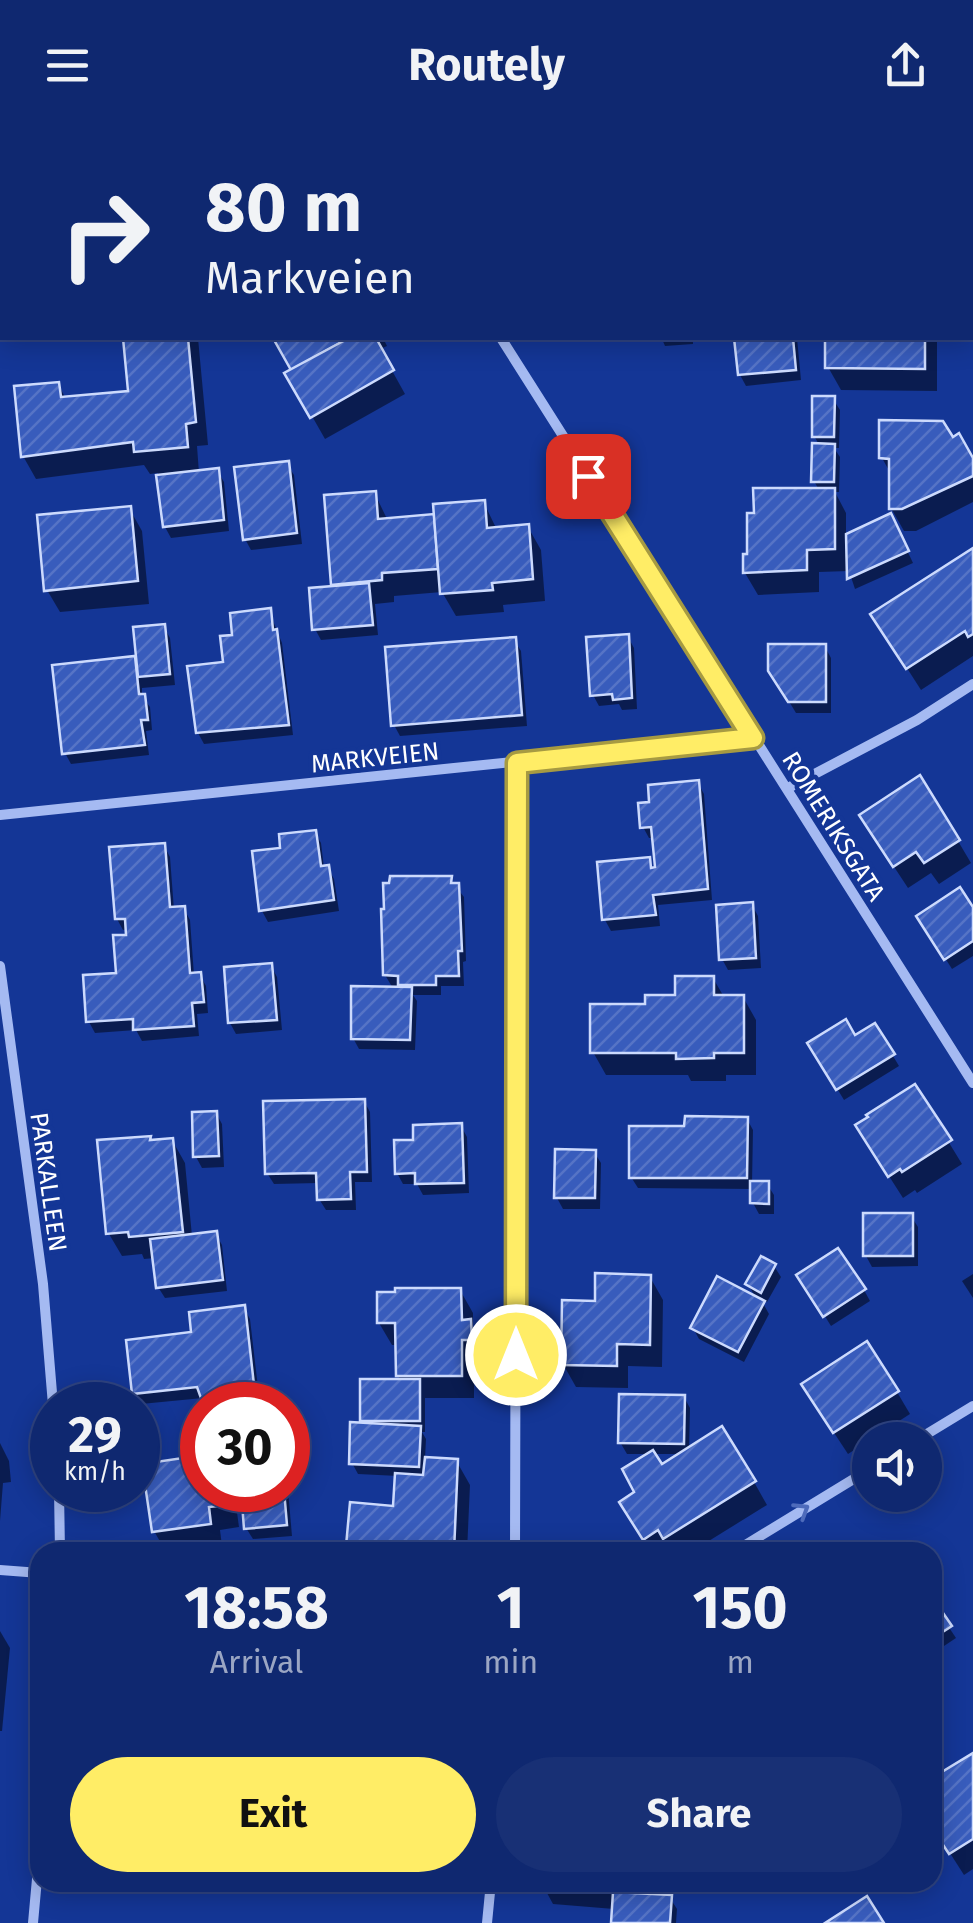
<!DOCTYPE html>
<style>
body{margin:0;font-family:"Fira Sans",sans-serif;background:#183075;color:#f1f3f6;height:100vh;display:flex;flex-direction:column;font-size:38px;white-space:nowrap}
*{box-sizing:border-box;margin:0}
p{font-size:32px;color:#9ba6c3}
.icon{flex:none;width:55px;height:55px;fill:none;stroke:currentColor;stroke-width:2;stroke-linecap:round;stroke-linejoin:round}
.map{position:relative;flex:1;overflow:hidden}
.details{position:absolute;left:30px;top:1412px;width:912px;height:350px;display:flex;flex-direction:column;background:#0f2870;border-radius:30px;box-shadow:0 5px 25px #0003,0 0 0 2px #2f4483}
.details>*{flex:none}
.guide{position:absolute;left:0px;top:0px;width:975px;height:210px;box-shadow:0 5px 25px #0003,0 0 0 2px #2f4483;background:#0f2870;color:#f1f3f6;overflow:hidden}
.buttons{position:absolute;left:852px;top:1292px;display:grid;gap:20px}
.buttons a{display:grid;place-items:center;width:90px;height:90px;border-radius:50%;background:#0f2870;box-shadow:0 5px 25px #0003,0 0 0 2px #2f4483;font-size:50px}
.speed{position:absolute;left:30px;top:1252px;display:flex;gap:20px;font-size:50px;font-weight:700;text-align:center}
.speed>*{display:grid;place-content:center;width:130px;height:130px;border-radius:50%;background:#0f2870;box-shadow:0 5px 25px #0003,0 0 0 2px #2f4483;line-height:1}
.speed small{font-size:25px;font-weight:400}
.speed .limit{border:15px solid #d22;background:#fff;color:#111}
.pin{position:absolute;display:grid;place-items:center;width:85px;height:85px;color:#fff;margin:-42px;border-radius:20px;box-shadow:0 5px 15px #0006}
.me{position:absolute;width:110px;margin:-55px;rotate:0deg;stroke-linejoin:round;filter:drop-shadow(0 0 8px #0008)}
.turn{display:flex;align-items:center;gap:35px;height:210px;padding:0 40px;font-size:45px}
.turn .icon{width:130px;height:130px;stroke-width:2.5}
.turn b{display:block;font-size:70px;line-height:85px}
.eta{display:flex;justify-content:space-evenly;align-items:center;height:170px;text-align:center}
.eta b{font-size:60px;font-weight:700;line-height:70px}
.action{display:flex;gap:20px;margin-top:auto;padding:20px 40px}
.action a{flex:1;height:115px;border-radius:60px;background:#ffed66;color:#111;font-size:40px;font-weight:700;line-height:115px;text-align:center}
.action a+a{background:#183075;color:#f1f3f6}
header{display:flex;justify-content:space-between;align-items:center;height:130px;padding:0 40px;background:#0f2870;font-size:45px;font-weight:700}
.map>svg:first-child{display:block}
.shadow{fill:#0007;fill-rule:evenodd}
.building{fill:url(#building-hatch);stroke:#ccdafd;stroke-width:2.5}
.lines{fill:none;stroke-linecap:round;stroke-linejoin:round}
.street{stroke:#a5baf2;stroke-width:10}
.oneway{stroke:#4e6bbb}
.route-casing{stroke:#a69a42;stroke-width:25}
.route{stroke:#ffed66;stroke-width:18}
.labels{text-anchor:middle;stroke-width:9;stroke-linejoin:round;paint-order:stroke}
.street-label{font-size:25px;fill:#fff;stroke:#143696}
</style>
<header><svg class="icon" aria-label="menu" viewBox="0 0 24 24"><path d="M4 6h16M4 12h16M4 18h16"/></svg>Routely<svg class="icon" aria-label="share" viewBox="0 0 24 24"><path d="M12 15V3M7 8l5-5 5 5M5 13v7h14v-7"/></svg></header>
<div class="map">
<svg width="973" height="1793" viewBox="0 0 973 1793">
<defs>
<pattern id="building-hatch" width="6" height="6" patternUnits="userSpaceOnUse" patternTransform="scale(2.5)"><rect width="6" height="6" fill="#385cbc"/><path d="M-1 1l2-2M0 6l6-6M5 7l2-2" fill="none" stroke="#5674c6"/></pattern>
</defs>
<rect width="100%" height="100%" fill="#143696"/>
<g class="shadow">
<rect x="69" y="0" width="97" height="2"/>
<path d="M248 0H292L293 2H249Z"/>
<path d="M126 208H198L208 315 197 316 199 343 217 340 224 352 229 401 171 408 165 397 158 343 150 344 144 335 36 349 23 326 58 254 66 269 131 263Z"/>
<path d="M276 208H383L387 216 380 219 405 264 325 309 288 244 295 241Z"/>
<path d="M635 208H693V214L665 216 662 209 636 211Z"/>
<path d="M737 208H797L801 250 746 256 740 245Z"/>
<path d="M828 208H937V261L841 260 828 237Z"/>
<path d="M833 269 840 280 839 318H834L840 327 839 362H835L846 383V407L896 397 913 433 855 459 849 441 819 442V462L758 465 745 443 819 360 814 351 820 316 814 306Z"/>
<path d="M952 310 973 333V372L916 401H904L891 378V344L882 328Z"/>
<path d="M287 334 294 345 302 414 251 420 245 409Z"/>
<path d="M375 364 388 391 437 387 484 373 497 400 528 397 541 420 545 471 503 475 504 482 456 486 442 462 394 466V472L375 474 378 505 321 510 315 499 336 458 334 454Z"/>
<path d="M129 378 142 401 149 474 60 482 47 460Z"/>
<path d="M973 421V526L921 560 887 507Z"/>
<path d="M269 481 282 513 293 605 204 614 198 603 234 507Z"/>
<path d="M164 497 170 508 175 555 142 558V566L150 577 152 600 146 601 149 625 71 634 65 623 55 537 138 528Z"/>
<path d="M628 507 634 518 637 579 622 580 619 574 599 576 593 565Z"/>
<path d="M514 510 521 521 527 596 400 606 394 595Z"/>
<path d="M825 517 831 528V583H796L770 540Z"/>
<path d="M698 653 704 664 712 770 658 775 660 796 611 801 605 790 648 730 659 748 655 708H649L643 697Z"/>
<path d="M315 702 321 713 324 738H328L334 749 339 781 268 792 262 781 254 723 283 720Z"/>
<path d="M875 708 958 711 971 733 939 754 931 743 908 758Z"/>
<path d="M164 716 170 727 174 780 184 779 190 790 194 845H200L206 856 208 883 197 884 199 906 142 911 136 900 95 903 89 892 118 845 129 807 128 799 123 800 117 789Z"/>
<path d="M450 749 464 767 466 831 463 832 464 856H441V865H413L417 871 415 920 359 919 353 908 394 860 385 845Z"/>
<path d="M752 775 758 786 761 838 728 840 722 829Z"/>
<path d="M973 782V826L952 839 919 787Z"/>
<path d="M271 836 277 847 282 900 236 904 230 893Z"/>
<path d="M713 848 724 867H743L756 890V945H726V951H691L688 945H606L593 922 648 876 677 867Z"/>
<path d="M875 896 899 936 844 970 810 914 854 908Z"/>
<path d="M915 957 962 1034 917 1063 915 1060 903 1068 871 1018Z"/>
<path d="M364 971 370 982 372 1052H355L356 1080H326L319 1069V1053L274 1054 267 1043Z"/>
<path d="M216 983 222 994 224 1037 202 1038 196 1027Z"/>
<path d="M747 989 753 1000 752 1054H767L774 1065V1084H759L753 1073V1059L638 1058 631 1047 687 999Z"/>
<path d="M461 996 467 1007 469 1063 423 1065 417 1054H403L397 1043 416 1012Z"/>
<path d="M149 1008 152 1013 172 1010 185 1033 192 1106 216 1104 222 1115 227 1161 165 1168 158 1157 155 1128 144 1129 142 1124 122 1126 109 1104Z"/>
<path d="M594 1022 601 1033 600 1079H563L557 1068Z"/>
<path d="M911 1086 918 1097V1136L872 1137 866 1126Z"/>
<path d="M774 1136 781 1147 767 1172 760 1168 769 1184 744 1232 699 1209 693 1198 757 1170 748 1154Z"/>
<path d="M973 1144V1168L962 1151Z"/>
<path d="M800 1146 864 1160 870 1171 831 1196Z"/>
<path d="M650 1147 663 1170 662 1237 628 1236V1258L576 1257 563 1234 597 1173Z"/>
<path d="M460 1160 473 1183V1197L483 1215V1232H474V1268H425V1302H422L426 1309 425 1329 457 1332 470 1355 467 1422H353L349 1416 395 1378 398 1346 358 1344 352 1333 366 1296 362 1290 402 1252 398 1246V1215H392L379 1193Z"/>
<path d="M244 1178 250 1189 259 1266 232 1269V1275H207L203 1268 141 1274 135 1263 194 1205Z"/>
<path d="M897 1262 910 1284 848 1324 817 1277Z"/>
<path d="M684 1267 690 1278 689 1320 754 1352 767 1375 691 1422H652L635 1396 638 1363 651 1324H627L620 1312ZM652 1324H681L661 1337Z"/>
<path d="M0 1313 9 1331 11 1352 3 1353 0 1391Z"/>
<path d="M202 1321V1360H234L239 1397 220 1400 222 1416 166 1422 154 1401 193 1330 192 1323Z"/>
<path d="M288 1360 292 1406 253 1409 246 1398 243 1360Z"/>
<path d="M846 1413 852 1422H830Z"/>
<path d="M932 1472 956 1508 932 1524Z"/>
<path d="M0 1501 10 1518 2 1601H0Z"/>
<path d="M973 1626V1739L964 1745 932 1695Z"/>
<path d="M541 1752H630L637 1766 670 1768 677 1779 676 1793H613L614 1779 553 1774Z"/>
</g>
<g class="building">
<path d="M123 208H188L196 292 186 294 188 317 134 322 133 312 21 327 14 256 59 252 61 267 128 261Z"/>
<path d="M273 208H349L291 240Z"/>
<path d="M349 208H376L394 240 310 288 284 243Z"/>
<path d="M734 208H793L796 240 738 245Z"/>
<path d="M825 208H925V239L825 238Z"/>
<path d="M812 266H835L834 307H812Z"/>
<path d="M879 290 943 291 953 307 959 303 973 328V346L902 379H889V329L879 328Z"/>
<path d="M812 313 835 314 834 352H811Z"/>
<path d="M289 331 297 403 243 410 234 337Z"/>
<path d="M219 338 224 390 163 397 156 345Z"/>
<path d="M753 358H835V419L807 420V440L743 443V424H747V383H754Z"/>
<path d="M376 361 378 389 434 384 438 439 382 443V450L331 455 324 365Z"/>
<path d="M485 370 487 398 529 394 533 449 492 453 493 460 440 464 433 374Z"/>
<path d="M131 376 138 451 44 461 37 385Z"/>
<path d="M891 383 909 421 847 449 846 404Z"/>
<path d="M973 418V504L968 507 965 501 906 539 870 484Z"/>
<path d="M369 453 373 495 312 500 309 458Z"/>
<path d="M271 478 273 500 277 499 289 595 196 603 187 536 223 532 220 506 232 505 230 483Z"/>
<path d="M165 494 170 544 138 547 133 497Z"/>
<path d="M629 504 632 568 613 570 612 564 590 566 586 507Z"/>
<path d="M516 507 522 585 391 596 385 517Z"/>
<path d="M768 514H826V572H788L768 541Z"/>
<path d="M135 526 139 564H145L148 590H141L145 615 62 624 52 535Z"/>
<path d="M920 645 960 710 924 733 916 722 893 737 859 685Z"/>
<path d="M699 650 708 759 653 765 656 785 602 790 597 732 650 727 651 738 655 737 651 697 640 698 638 673 649 672 648 655Z"/>
<path d="M316 700 321 736 329 735 334 770 259 781 252 721 280 718 279 704Z"/>
<path d="M165 713 170 777 185 776 190 843 201 842 204 872 192 873 194 896 133 900V889L86 892 83 845 116 843 113 805H126L125 789H115L109 717Z"/>
<path d="M390 746H452L451 753H459L462 821H458L459 846H436V855H398V846L383 845 381 779H384L383 753H389Z"/>
<path d="M960 757 973 777V811L944 830 916 786Z"/>
<path d="M753 772 756 828 719 830 716 775Z"/>
<path d="M272 833 277 890 228 893 224 837Z"/>
<path d="M675 846H714V865H744V923H714V928L676 929V923H590V874H645V865H675Z"/>
<path d="M351 856 412 857 410 910 351 909Z"/>
<path d="M846 889 855 905 875 893 895 924 836 960 807 913Z"/>
<path d="M915 954 952 1010 902 1042 900 1039 888 1047 855 995 868 987 866 985Z"/>
<path d="M365 969 367 1042H350L351 1069 317 1070 316 1043 265 1044 263 971Z"/>
<path d="M217 981 219 1026 193 1027 192 982Z"/>
<path d="M685 986 748 987 747 1048H629V996H684Z"/>
<path d="M462 993 464 1053 415 1054V1043L395 1044 394 1010H413V995Z"/>
<path d="M151 1006 150 1010 173 1008 183 1102 129 1107 128 1102 106 1104 97 1010Z"/>
<path d="M555 1019 596 1020 595 1068H554Z"/>
<path d="M750 1051H769V1074L750 1073Z"/>
<rect x="863" y="1083" width="50" height="43"/>
<path d="M217 1101 223 1150 156 1158 150 1109Z"/>
<path d="M838 1118 866 1159 823 1187 796 1145Z"/>
<path d="M761 1126 776 1134 761 1163 745 1154Z"/>
<path d="M595 1143 651 1145 650 1215 617 1214V1236L561 1235 562 1170 595 1171Z"/>
<path d="M717 1146 765 1171 738 1222 690 1198Z"/>
<path d="M395 1158H461L462 1190 471 1189 472 1210H462V1246H396L395 1193H377V1162H395Z"/>
<path d="M245 1175 254 1255 227 1258 228 1268 202 1271 197 1257 132 1264 126 1210 191 1202 189 1182Z"/>
<path d="M867 1211 899 1261 833 1303 801 1254Z"/>
<rect x="360" y="1249" width="60" height="42"/>
<path d="M619 1264 685 1265 684 1314 618 1313Z"/>
<path d="M350 1292 421 1296 419 1337 349 1334Z"/>
<path d="M722 1296 756 1351 663 1409 658 1400 643 1410 619 1372 634 1362 622 1339 653 1320 662 1334Z"/>
<path d="M202 1319V1360H225L227 1375 209 1377 211 1394 152 1402 142 1334 190 1327 189 1321Z"/>
<path d="M425 1327 458 1329 454 1422 346 1416 350 1372 393 1376 395 1343 423 1345Z"/>
<path d="M241 1360H284L287 1395 244 1399Z"/>
<path d="M932 1467 952 1496 932 1509Z"/>
<path d="M973 1623V1709L949 1724 932 1698V1648Z"/>
<path d="M613 1762 672 1765 670 1793H611Z"/>
<path d="M867 1766 884 1793H825Z"/>
</g>
<g class="lines">
<g class="street">
<path d="M364 0 365 2"/>
<path d="M501 208 973 953"/>
<path d="M788 658 917 590 973 554"/>
<path d="M0 685 753 607"/>
<path d="M0 836 43 1154 53 1275"/>
<path d="M917 1310 973 1276"/>
<path d="M59 1360 60 1422"/>
<path d="M515 1422 517 633"/>
<path d="M734 1422 870 1339"/>
<path d="M0 1440 40 1443"/>
<path d="M33 1793 40 1716"/>
<path d="M487 1793 491 1752"/>
</g>
</g>
<defs><path id="oneway-chevron" d="M-2-3.5L2.5 0L-2 3.5" fill="none" stroke-width="1.6" stroke-linecap="round" stroke-linejoin="round" transform="scale(2.5)"/></defs>
<use class="oneway" href="#oneway-chevron" transform="translate(802 1380) rotate(-32)"/>
<g class="lines">
<defs>
<path id="route" d="M516 1225 517 633 753 608 588 346"/>
</defs>
<use href="#route" class="route-casing"/>
<use href="#route" class="route"/>
</g>
<g class="labels">
<g class="street-label">
<text transform="translate(375 627) rotate(-6)" y="9">MARKVEIEN</text>
<text transform="translate(834 696) rotate(58)" y="9">ROMERIKSGATA</text>
<text transform="translate(49 1052) rotate(82)" y="9">PARKALLEEN</text>
</g>
</g>
</svg>
<div class="buttons">
<a><svg class="icon" aria-label="sound" viewBox="0 0 24 24"><path d="M4 9h4l5-4v14l-5-4H4zM17 9q2 3 0 6"/></svg></a>
</div>
<div class="speed"><div>29<small>km/h</small></div><div class="limit">30</div></div>
<div class="pin" style="left:588px;top:346px;background:#d93025"><svg class="icon" aria-label="arrive" viewBox="0 0 24 24"><path d="M6 21V4h12l-3 4 3 4H6"/></svg></div>
<svg class="me" style="left:516px;top:1225px" viewBox="-20 -20 40 40"><circle r="17" fill="#ffed66" stroke="#fff" stroke-width="3"/><path d="M0-11L8 9 0 5-8 9z" fill="#fff"/></svg>
<div class="guide">
<div class="turn"><svg class="icon" aria-label="right" viewBox="0 0 24 24"><path d="M7 20v-9h11M14 6l5 5-5 5"/></svg><div><b>80 m</b>Markveien</div></div>
</div>
<section class="details">
<div class="eta">
<div><b>18:58</b><p>Arrival</p></div>
<div><b>1</b><p>min</p></div>
<div><b>150</b><p>m</p></div>
</div>
<div class="action"><a>Exit</a><a>Share</a></div>
</section>
</div>
